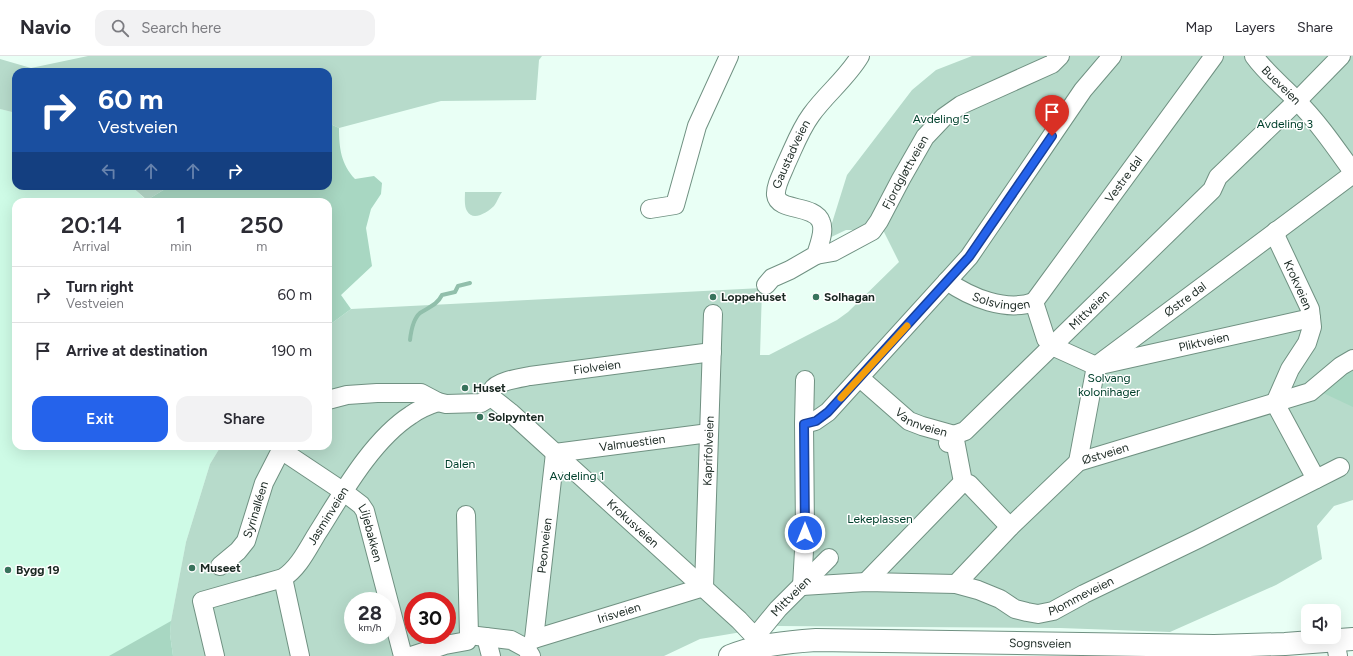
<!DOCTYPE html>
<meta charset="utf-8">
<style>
body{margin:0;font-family:Figtree,sans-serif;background:#f2f2f3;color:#2b2b33;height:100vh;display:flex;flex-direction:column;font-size:15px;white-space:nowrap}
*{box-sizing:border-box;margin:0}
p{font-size:13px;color:#7c7c81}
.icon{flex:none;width:22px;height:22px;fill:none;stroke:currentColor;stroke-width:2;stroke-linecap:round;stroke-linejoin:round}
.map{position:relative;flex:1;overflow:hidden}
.drawer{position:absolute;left:12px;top:142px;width:320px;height:252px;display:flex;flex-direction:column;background:#fff;border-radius:12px;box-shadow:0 4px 16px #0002}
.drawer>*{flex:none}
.banner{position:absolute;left:12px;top:12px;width:320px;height:122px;border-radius:12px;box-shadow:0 4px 16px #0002;background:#1a4fa0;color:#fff;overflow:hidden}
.fabs{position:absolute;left:1301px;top:548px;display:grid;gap:8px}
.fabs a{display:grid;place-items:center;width:40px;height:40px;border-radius:8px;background:#fff;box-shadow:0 4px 16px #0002;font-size:20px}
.speed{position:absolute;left:344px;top:536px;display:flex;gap:8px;font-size:20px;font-weight:700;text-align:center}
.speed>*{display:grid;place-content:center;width:52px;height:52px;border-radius:50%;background:#fff;box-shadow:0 4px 16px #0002;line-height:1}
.speed small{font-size:10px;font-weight:400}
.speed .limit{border:6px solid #d22;background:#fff;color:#111}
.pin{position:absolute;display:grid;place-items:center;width:34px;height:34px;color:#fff;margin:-41px -17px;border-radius:50% 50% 50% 0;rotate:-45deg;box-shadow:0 0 4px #0007}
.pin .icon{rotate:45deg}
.me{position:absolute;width:44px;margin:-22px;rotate:0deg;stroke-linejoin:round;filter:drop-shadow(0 0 3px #0008)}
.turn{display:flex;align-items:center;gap:14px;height:84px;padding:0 20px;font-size:18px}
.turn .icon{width:52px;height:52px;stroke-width:2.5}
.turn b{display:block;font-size:28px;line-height:34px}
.lanes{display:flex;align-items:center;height:38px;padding:0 20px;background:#0003;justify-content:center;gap:20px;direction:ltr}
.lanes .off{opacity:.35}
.eta{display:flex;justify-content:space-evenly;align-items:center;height:68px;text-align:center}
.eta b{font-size:24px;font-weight:600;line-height:28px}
.primary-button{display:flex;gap:8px;margin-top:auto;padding:8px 20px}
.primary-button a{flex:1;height:46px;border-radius:12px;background:#2563eb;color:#fff;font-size:16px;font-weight:600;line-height:46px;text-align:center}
.primary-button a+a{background:#f2f2f3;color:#2b2b33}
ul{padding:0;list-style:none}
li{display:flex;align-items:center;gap:12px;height:56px;padding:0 20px;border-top:1px solid #e1e1e2}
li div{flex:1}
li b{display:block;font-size:15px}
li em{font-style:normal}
header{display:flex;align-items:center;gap:24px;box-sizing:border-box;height:56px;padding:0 20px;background:#fff;border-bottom:1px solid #e1e1e2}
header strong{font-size:19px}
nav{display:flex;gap:22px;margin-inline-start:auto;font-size:14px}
.search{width:280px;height:36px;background:#f2f2f3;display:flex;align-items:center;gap:10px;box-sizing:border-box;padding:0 14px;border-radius:12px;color:#7c7c81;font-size:15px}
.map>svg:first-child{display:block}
.built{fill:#cefbe6}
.green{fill:#b7dbcb;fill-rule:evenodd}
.forest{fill:#a8d7c2}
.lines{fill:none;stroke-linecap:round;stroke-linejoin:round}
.stream{stroke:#91bfab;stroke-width:4}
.minor-casing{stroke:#709182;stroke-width:20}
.major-casing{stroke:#709182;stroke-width:24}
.minor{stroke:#fff;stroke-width:18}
.major{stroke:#fff;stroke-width:22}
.route-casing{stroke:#184099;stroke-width:10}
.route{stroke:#2563eb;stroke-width:7}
.slow{stroke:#f59e0b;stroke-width:7}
.poi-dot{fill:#38735c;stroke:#fff;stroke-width:1.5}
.labels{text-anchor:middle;stroke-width:3;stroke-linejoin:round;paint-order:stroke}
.street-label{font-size:12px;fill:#1a2822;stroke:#fff}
.park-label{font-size:12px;fill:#00402c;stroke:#fff}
.poi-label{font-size:12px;font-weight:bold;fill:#1a2822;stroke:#fff;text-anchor:start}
</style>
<header>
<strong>Navio</strong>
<div class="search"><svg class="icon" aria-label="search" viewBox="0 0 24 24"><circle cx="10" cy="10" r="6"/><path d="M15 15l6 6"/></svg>Search here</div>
<nav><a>Map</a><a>Layers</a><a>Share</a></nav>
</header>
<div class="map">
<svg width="1353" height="600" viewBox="0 0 1353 600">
<rect width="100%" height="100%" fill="#e9fff5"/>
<path class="built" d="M0 53 16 57V130H131L148 146H16V390H221L210 408 186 486 171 565 170 578 131 600H0Z"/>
<g class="green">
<path d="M88 0H542L539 4 536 44 441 45 339 72 328 67V16H16V57L0 53V3L31 12Z"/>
<path d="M972 0H1353V444L1334 450 1317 470 1322 503 1276 529 1170 576 1060 572 778 570 700 583 664 600H173L170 578 171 565 186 486 210 408 221 390H328V270L351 253 762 232 760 299H769L837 264 848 256 899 206 883 174H846L827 183 847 119 912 34 936 14ZM353 545H387V579H353ZM413 545H447V579H413Z"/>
<path d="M131 130H170L147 144Z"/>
<path d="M465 136H502C499 140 497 146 494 150 488 156 473 166 467 155 464 150 465 141 465 136Z"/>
</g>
<g class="forest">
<path d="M328 67 339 72C339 92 341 108 355 123L374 120 382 127 381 138 371 153 366 172 372 210 341 239 351 253 328 270V146H148L147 144 170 130H328Z"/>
<path d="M1353 305V351L1321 336Z"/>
<path d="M171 565 170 578 173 600H109Z"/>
</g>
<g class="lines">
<path class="stream" d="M410 284C411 275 413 263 420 257 429 251 437 249 442 239L455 236 458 230 470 227"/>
<defs>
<g id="minor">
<path id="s1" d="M1254 0C1266 17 1283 30 1297 45 1318 66 1335 91 1353 116"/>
<path d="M650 153 675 149 697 70 729 0"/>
<path id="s2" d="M816 199 833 196 872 175 879 165 901 123 925 81 944 61 961 49 1052 8 1060 0"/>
<path id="s3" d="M947 225C971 242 1006 256 1034 246"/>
<path id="s4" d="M766 229 772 222 790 214 816 199C819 189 825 175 821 166 815 148 778 156 776 139 775 130 783 116 786 108 794 91 800 74 811 59 826 38 847 22 860 0"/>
<path id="s5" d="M1034 246 1046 283 1052 290 1096 310 1311 262"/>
<path id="s6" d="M1034 246 1214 0"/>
<path id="s7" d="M860 322 909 365 922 370 954 379"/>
<path id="s8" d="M491 341 510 356 739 564 755 581 778 553 829 502"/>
<path id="s9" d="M491 341C491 339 491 336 492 334 497 325 520 322 530 320L712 296"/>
<path d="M328 344 347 339 377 337H421L438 346 446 348 481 347 491 341"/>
<path d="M1275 347 1290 313 1307 287 1312 271 1310 253 1277 183 1276 175"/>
<path d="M1275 347 1316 423"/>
<path d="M804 368 805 324"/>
<path d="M954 379 963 426 969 428 1010 471"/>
<path id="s10" d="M948 387 954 379 965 375 1212 134 1218 121 1297 45 1341 0"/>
<path id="s11" d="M281 394 344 436 361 449 365 455 403 600"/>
<path id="s12" d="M1078 406 1096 310 1353 118"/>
<path id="s13" d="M220 510 238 495 246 485 264 427 283 390"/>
<path d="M283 522 300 600"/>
<path d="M866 526 963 426"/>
<path id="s14" d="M956 528 1010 471 1078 406 1310 336 1341 310 1353 303"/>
<path d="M802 530 805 477 804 368 815 365 828 356 969 201 1083 34 1112 0"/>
<path id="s15" d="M802 530 866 526 956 528 978 534 1000 543 1015 553 1027 556 1038 558 1053 555 1084 538 1198 483 1340 411"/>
<path d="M469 579 511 584 526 592 531 600"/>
<path d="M486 581 491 600"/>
<path id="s16" d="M534 583 704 531 713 258"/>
<path id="s17" d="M534 583 555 397 709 377"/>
<path d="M1335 584 1338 600"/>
<path id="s18" d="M215 600 202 545 283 522C299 512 308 492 318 476 342 438 372 384 411 359 419 353 429 349 438 346"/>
<path d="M411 600 445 589 467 585 469 579 466 459"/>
</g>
<g id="major">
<path id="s19" d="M730 600C757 589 787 586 816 584L1214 590 1285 588 1353 583"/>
</g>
</defs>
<use href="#minor" class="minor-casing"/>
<use href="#major" class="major-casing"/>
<use href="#minor" class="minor"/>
<use href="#major" class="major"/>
</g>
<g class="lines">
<defs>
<path id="route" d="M805 477 804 368 816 365 828 356 969 201 1052 80"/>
</defs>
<use href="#route" class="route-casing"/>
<use href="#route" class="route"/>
<path class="slow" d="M841 342 907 270"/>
</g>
<g class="poi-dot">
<circle cx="713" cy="241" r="4"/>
<circle cx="816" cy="241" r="4"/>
<circle cx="465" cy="332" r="4"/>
<circle cx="480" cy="361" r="4"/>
<circle cx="192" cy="512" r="4"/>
<circle cx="8" cy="514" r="4"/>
</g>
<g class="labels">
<g class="street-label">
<text dy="4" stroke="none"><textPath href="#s1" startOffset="40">Bueveien</textPath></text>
<text dy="4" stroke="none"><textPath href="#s4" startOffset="192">Gaustadveien</textPath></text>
<text dy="4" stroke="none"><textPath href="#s2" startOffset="129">Fjordgløttveien</textPath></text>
<text dy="4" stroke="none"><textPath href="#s6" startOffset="152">Vestre dal</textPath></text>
<text transform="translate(1298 229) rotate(66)" y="4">Krokveien</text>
<text dy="4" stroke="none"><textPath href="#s3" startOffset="59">Solsvingen</textPath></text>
<text dy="4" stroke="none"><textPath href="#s12" startOffset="209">Østre dal</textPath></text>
<text dy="4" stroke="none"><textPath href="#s10" startOffset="195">Mittveien</textPath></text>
<text dy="4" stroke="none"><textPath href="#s5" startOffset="207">Pliktveien</textPath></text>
<text dy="4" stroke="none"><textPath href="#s9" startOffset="116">Fiolveien</textPath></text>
<text dy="4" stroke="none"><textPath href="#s7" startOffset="77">Vannveien</textPath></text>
<text dy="4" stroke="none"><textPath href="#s17" startOffset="265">Valmuestien</textPath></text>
<text dy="4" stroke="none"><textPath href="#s16" startOffset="314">Kaprifolveien</textPath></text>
<text dy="4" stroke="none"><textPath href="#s14" startOffset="201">Østveien</textPath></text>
<text dy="4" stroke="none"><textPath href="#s13" startOffset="69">Syrinalléen</textPath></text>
<text dy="4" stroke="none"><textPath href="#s18" startOffset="218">Jasminveien</textPath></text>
<text dy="4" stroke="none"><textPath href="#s8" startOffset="190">Krokusveien</textPath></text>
<text dy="4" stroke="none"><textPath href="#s11" startOffset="127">Liljebakken</textPath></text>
<text dy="4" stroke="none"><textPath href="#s17" startOffset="94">Peonveien</textPath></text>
<text dy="4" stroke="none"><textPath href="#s15" startOffset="289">Plommeveien</textPath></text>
<text dy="4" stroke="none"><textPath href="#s8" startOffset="411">Mittveien</textPath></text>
<text dy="4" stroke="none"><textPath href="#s16" startOffset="89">Irisveien</textPath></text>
<text dy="4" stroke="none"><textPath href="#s19" startOffset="312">Sognsveien</textPath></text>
</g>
<g class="park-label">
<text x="941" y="67">Avdeling 5</text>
<text x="1285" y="72">Avdeling 3</text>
<text x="1109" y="326">Solvang<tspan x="1109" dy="14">kolonihager</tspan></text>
<text x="460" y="412">Dalen</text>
<text x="577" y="424">Avdeling 1</text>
<text x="880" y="467">Lekeplassen</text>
</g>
<g class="poi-label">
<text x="721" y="245">Loppehuset</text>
<text x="824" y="245">Solhagan</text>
<text x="473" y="336">Huset</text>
<text x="488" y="365">Solpynten</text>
<text x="200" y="516">Museet</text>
<text x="16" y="518">Bygg 19</text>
</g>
</g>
</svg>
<div class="fabs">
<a><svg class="icon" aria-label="sound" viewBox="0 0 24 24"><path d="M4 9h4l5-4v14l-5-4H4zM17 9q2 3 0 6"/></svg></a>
</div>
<div class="speed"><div>28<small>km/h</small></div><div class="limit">30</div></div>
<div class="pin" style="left:1052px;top:80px;background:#d93025"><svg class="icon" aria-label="arrive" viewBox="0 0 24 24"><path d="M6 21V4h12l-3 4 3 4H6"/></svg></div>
<svg class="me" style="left:805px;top:477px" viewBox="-20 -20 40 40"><circle r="17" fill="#2563eb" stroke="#fff" stroke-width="3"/><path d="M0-11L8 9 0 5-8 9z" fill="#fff"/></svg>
<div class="banner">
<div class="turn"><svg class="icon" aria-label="right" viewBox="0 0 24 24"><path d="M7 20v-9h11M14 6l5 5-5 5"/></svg><div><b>60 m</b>Vestveien</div></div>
<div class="lanes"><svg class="icon off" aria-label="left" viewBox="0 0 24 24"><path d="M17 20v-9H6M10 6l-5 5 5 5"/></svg><svg class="icon off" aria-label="ahead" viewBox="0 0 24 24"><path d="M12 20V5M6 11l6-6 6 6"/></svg><svg class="icon off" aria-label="ahead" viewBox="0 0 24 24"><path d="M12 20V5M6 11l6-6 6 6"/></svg><svg class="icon" aria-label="right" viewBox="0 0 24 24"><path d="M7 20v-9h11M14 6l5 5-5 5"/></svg></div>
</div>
<section class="drawer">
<div class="eta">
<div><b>20:14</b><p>Arrival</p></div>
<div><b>1</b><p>min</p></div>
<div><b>250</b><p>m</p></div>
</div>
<ul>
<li><svg class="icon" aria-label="right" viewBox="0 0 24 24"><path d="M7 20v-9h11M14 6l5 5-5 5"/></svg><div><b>Turn right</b><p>Vestveien</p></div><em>60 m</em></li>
<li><svg class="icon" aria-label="arrive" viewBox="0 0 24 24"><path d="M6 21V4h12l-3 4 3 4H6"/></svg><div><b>Arrive at destination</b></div><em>190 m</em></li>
</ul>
<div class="primary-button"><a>Exit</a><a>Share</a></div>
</section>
</div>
